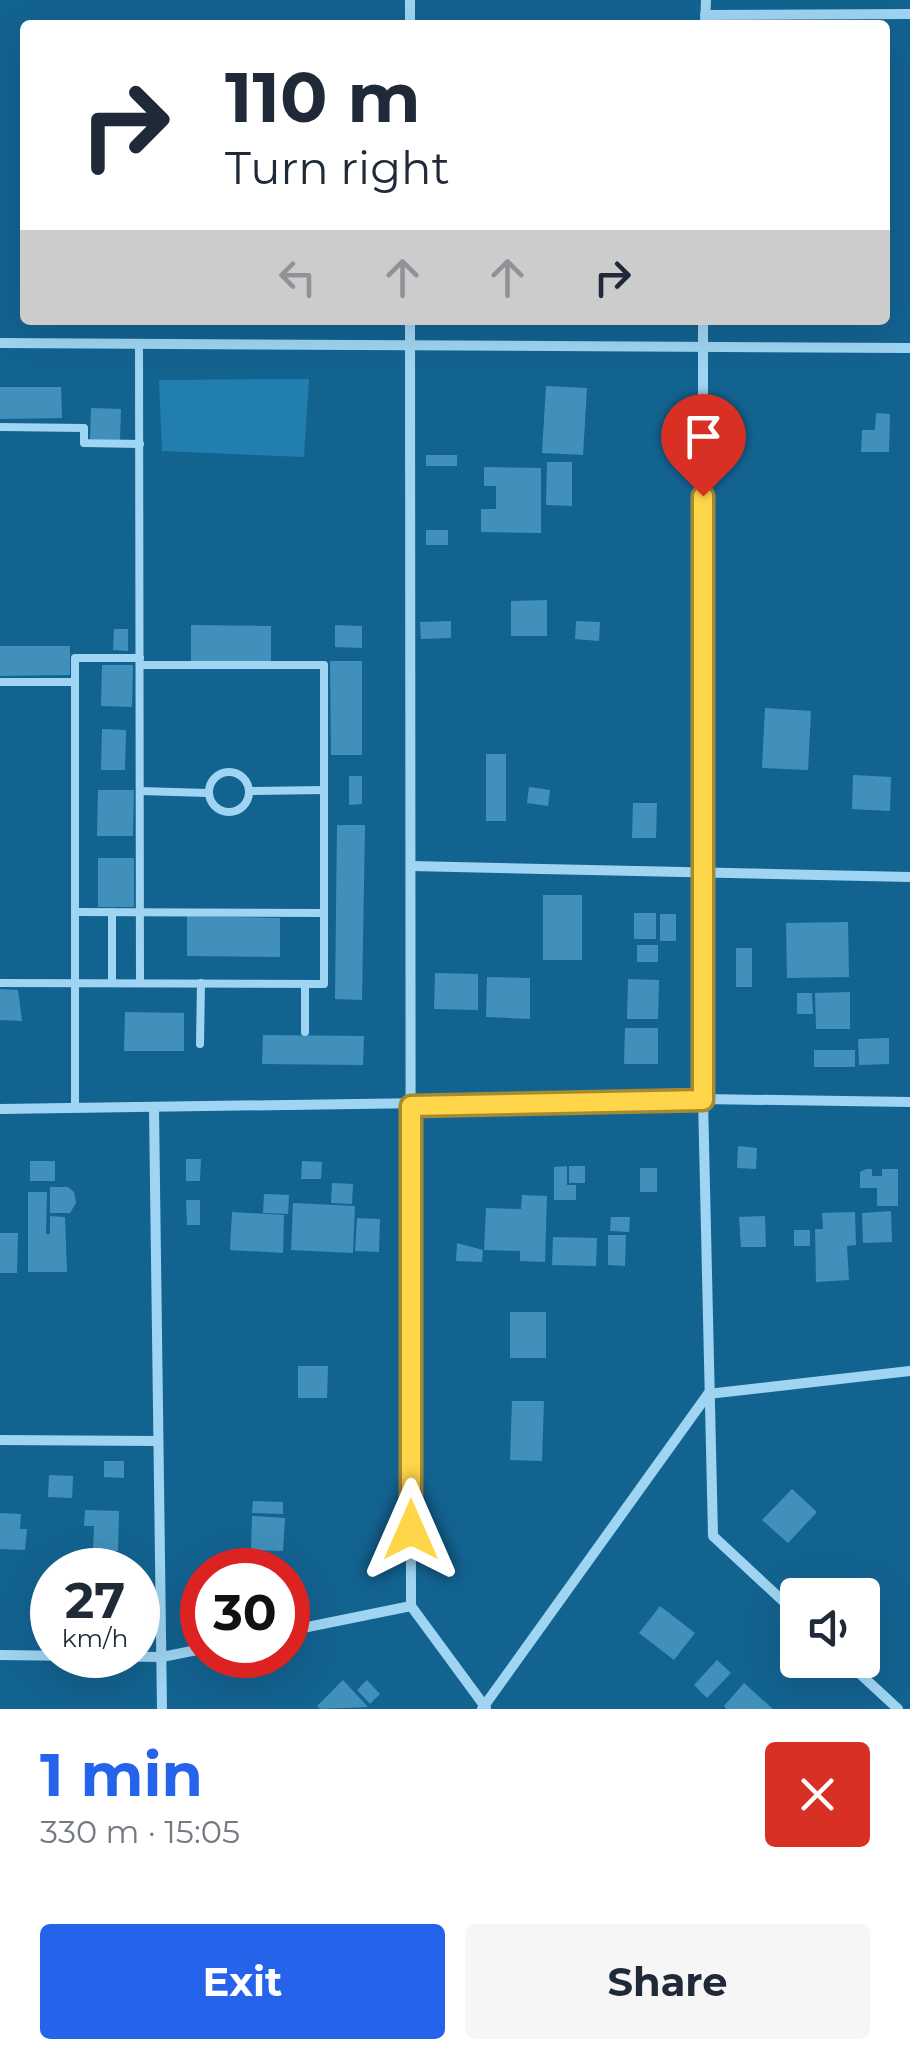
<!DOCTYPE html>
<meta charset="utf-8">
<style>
body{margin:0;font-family:Montserrat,sans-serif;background:#f6f6f7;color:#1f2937;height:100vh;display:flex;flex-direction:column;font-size:38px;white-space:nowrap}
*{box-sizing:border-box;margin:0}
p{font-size:32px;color:#747a83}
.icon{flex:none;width:55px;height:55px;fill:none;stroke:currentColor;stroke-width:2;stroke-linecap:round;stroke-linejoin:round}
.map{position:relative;height:1709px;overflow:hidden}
.drawer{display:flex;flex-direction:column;background:#fff;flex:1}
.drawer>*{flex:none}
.top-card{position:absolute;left:20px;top:20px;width:870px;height:305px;border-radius:10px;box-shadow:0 10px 40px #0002;background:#fff;color:#1f2937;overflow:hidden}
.controls{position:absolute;left:780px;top:1578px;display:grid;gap:20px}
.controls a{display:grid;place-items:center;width:100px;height:100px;border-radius:10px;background:#fff;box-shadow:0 10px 40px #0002;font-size:50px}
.speed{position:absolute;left:30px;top:1548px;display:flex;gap:20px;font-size:50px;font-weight:700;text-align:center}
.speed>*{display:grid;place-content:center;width:130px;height:130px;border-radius:50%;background:#fff;box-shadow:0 10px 40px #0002;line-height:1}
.speed small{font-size:25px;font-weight:400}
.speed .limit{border:15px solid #d22;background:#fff;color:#111}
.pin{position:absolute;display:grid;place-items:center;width:85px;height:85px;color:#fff;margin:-102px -42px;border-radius:50% 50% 50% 0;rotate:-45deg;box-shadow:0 0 10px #0007}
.pin .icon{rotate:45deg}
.me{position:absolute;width:110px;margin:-55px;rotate:0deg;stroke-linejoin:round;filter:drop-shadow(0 0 8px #0008)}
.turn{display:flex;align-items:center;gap:35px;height:210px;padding:0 40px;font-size:45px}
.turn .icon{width:130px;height:130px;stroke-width:2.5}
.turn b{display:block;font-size:70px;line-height:85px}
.lanes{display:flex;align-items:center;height:95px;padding:0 40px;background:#0003;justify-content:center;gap:50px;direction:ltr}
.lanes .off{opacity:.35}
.round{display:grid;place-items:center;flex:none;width:105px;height:105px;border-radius:10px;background:#f6f6f7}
.head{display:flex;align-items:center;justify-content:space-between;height:170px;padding:0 40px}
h1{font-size:60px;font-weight:700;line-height:75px;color:#2563eb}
.cta{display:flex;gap:20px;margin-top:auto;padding:20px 40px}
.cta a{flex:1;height:115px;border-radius:10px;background:#2563eb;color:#fff;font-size:40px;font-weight:700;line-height:115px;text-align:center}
.cta a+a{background:#f6f6f7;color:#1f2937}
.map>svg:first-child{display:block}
.green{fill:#227eae}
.building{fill:#4090bb}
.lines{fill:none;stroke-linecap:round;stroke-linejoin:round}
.service{stroke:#9fd5f2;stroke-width:8}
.minor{stroke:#9fd5f2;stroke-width:10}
.route-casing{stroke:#a68a30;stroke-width:25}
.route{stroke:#ffd54a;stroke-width:18}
</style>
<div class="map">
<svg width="910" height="1709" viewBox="0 0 910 1709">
<rect width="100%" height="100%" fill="#136391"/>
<path class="green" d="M309 379 304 457 162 451 159 380Z"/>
<g class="building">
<path d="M546 386 587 388 583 455 542 453Z"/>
<path d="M0 387H61L62 418 0 419Z"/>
<path d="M91 408 121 409 120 440 90 439Z"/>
<path d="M876 413 890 414 889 452H861L862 430H875Z"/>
<rect x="426" y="455" width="31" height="11"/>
<path d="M547 462H572V506L546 505Z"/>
<path d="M484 467 541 468V533L481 532V509H496V486H484Z"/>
<rect x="426" y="530" width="22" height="15"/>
<path d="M547 600V636H511V601Z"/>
<path d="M451 621V638L421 639 420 622Z"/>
<path d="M576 621 600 622 599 641 575 639Z"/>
<path d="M191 625 271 626V662L191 661Z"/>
<path d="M335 625 362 626V648L335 647Z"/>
<path d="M114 629H128V651L113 650Z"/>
<path d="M0 646H70V675L0 676Z"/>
<path d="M330 661H362V755H331Z"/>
<path d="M102 665H133L132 707 101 706Z"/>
<path d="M765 708 811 711 808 770 762 768Z"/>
<path d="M102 729 126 730 125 770H101Z"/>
<rect x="486" y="754" width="20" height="67"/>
<path d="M853 775 891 777 890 811 852 809Z"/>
<path d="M349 776H362V804L349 805Z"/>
<path d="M529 787 550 790 548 806 527 803Z"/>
<path d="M98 790H134L133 836H97Z"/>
<path d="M633 803H657L656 838H632Z"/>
<path d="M337 825H365L362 1000 335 999Z"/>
<rect x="98" y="858" width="36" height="49"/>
<rect x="543" y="895" width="39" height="65"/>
<rect x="634" y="913" width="22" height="26"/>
<rect x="660" y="914" width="16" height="27"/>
<path d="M187 916 280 918V957L187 956Z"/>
<path d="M848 922 849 977 787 978 786 923Z"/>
<rect x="637" y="945" width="21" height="17"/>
<rect x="736" y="948" width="16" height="39"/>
<path d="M435 973 478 974V1010L434 1009Z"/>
<path d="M487 977 530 978V1019L486 1017Z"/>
<path d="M628 979 659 980 658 1019H627Z"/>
<path d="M0 989 18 990 22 1021 0 1020Z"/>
<path d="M850 992V1029H816L815 993Z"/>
<path d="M797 993H812L813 1014H797Z"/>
<path d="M125 1012 184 1013V1051H124Z"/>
<path d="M625 1028H658V1064H624Z"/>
<path d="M263 1035 364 1036 363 1065 262 1064Z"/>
<path d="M889 1038V1064L859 1065 858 1039Z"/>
<rect x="814" y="1050" width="41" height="17"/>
<path d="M738 1146 757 1148 756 1169 737 1168Z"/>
<path d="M186 1159H201L200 1181H186Z"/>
<rect x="30" y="1161" width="25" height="20"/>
<path d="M302 1161 322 1162 321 1179H301Z"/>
<path d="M567 1166V1185H576V1200H554V1167Z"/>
<rect x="569" y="1166" width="16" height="17"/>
<rect x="640" y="1168" width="17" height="24"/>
<path d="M866 1169H872V1176H882V1169H898V1206H877V1188H860V1172Z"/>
<path d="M332 1183 353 1184 352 1204 331 1203Z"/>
<path d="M50 1187H68L74 1192 76 1203 70 1213H50Z"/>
<path d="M28 1192H47L46 1234H50V1216L65 1217 67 1272H28Z"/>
<path d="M264 1194 289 1195 288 1214 263 1213Z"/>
<path d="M522 1195 547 1196 545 1262 520 1261V1251L484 1250 486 1208 521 1209Z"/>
<path d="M186 1200H200V1225H187Z"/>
<path d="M293 1203 355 1206 353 1253 291 1250Z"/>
<path d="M891 1211 892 1242 863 1243 862 1213Z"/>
<path d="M232 1212 284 1215 283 1253 230 1250Z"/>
<path d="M855 1212 856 1245 847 1246 849 1280 816 1282 815 1229H823L822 1213Z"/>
<path d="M765 1216 766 1247H741L739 1217Z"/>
<path d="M611 1217H630L629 1232 610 1231Z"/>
<path d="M357 1218 380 1219 379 1252 355 1251Z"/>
<rect x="794" y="1230" width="16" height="16"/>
<path d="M0 1233H18L17 1273H0Z"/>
<path d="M608 1235H626L625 1266 608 1265Z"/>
<path d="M553 1237 597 1238 596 1266 552 1265Z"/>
<path d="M457 1243 483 1250 482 1262 456 1261Z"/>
<rect x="510" y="1312" width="36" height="46"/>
<path d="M298 1366H328L327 1398H298Z"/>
<path d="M512 1401H544L542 1461 510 1460Z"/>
<path d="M104 1461H124V1478L104 1477Z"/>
<path d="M49 1475 73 1476 72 1498 48 1497Z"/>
<path d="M792 1489 817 1512 788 1543 762 1520Z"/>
<path d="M253 1501 283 1502V1514L252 1513Z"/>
<path d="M85 1510 119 1511 118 1551 93 1550 94 1526H84Z"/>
<path d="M0 1513 21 1514 20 1529H27L25 1550 0 1549Z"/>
<path d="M252 1516 285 1518 283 1551 251 1550Z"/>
<path d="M660 1606 695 1633 674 1660 639 1633Z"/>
<path d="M717 1660 731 1673 707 1698 694 1685Z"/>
<path d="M343 1680 368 1707 320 1709 317 1706Z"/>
<path d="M367 1680 380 1694 370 1704 357 1690Z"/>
<path d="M744 1683 773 1709H726L724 1706Z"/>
</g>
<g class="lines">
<g class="service">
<path d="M139 343 140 983"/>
<path d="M0 427 84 428V443L140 444"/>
<path d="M0 682H74"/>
<circle cx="229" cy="792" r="20"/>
<path d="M140 791 208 793"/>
<path d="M249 791 324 790"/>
<path d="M75 912 324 913"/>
<path d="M0 983 324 984V665H140"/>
<path d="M112 983V912"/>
<path d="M305 1032V984"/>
<path d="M200 1044 201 983"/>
<path d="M75 1108V658H140"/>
</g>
<g class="minor">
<path d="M410 0V25"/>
<path d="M705 15 910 14"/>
<path d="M705 25 706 0"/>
<path d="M410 320 411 1606"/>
<path d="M703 320V1099L713 1536 798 1615"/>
<path d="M0 343 910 348"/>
<path d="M411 866 910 877"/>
<path d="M154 1108 162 1709"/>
<path d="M0 1109 703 1099 910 1102"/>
<path d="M0 1440 158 1441"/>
<path d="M288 1631 411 1606 486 1708"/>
<path d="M0 1655 162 1657 202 1649"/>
<path d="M845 1660 898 1709"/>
<path d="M482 1709 708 1394 910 1371"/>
</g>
</g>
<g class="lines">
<defs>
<path id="route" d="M411 1530V1106L703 1100V496"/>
</defs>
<use href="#route" class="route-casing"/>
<use href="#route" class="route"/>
</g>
</svg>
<div class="controls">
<a><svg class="icon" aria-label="sound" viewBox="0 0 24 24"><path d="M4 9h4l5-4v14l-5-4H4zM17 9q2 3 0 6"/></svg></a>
</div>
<div class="speed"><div>27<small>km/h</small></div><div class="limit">30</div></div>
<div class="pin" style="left:703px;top:496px;background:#d93025"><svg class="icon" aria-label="arrive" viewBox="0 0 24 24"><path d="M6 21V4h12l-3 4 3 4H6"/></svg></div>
<svg class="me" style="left:411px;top:1530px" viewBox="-20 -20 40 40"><path d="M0-17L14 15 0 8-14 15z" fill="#ffd54a" stroke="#fff" stroke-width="4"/></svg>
<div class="top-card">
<div class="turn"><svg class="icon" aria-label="right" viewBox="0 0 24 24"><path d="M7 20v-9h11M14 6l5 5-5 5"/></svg><div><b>110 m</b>Turn right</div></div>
<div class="lanes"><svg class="icon off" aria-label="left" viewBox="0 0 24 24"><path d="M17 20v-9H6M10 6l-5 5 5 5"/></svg><svg class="icon off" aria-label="ahead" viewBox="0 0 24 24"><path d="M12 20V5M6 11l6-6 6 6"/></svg><svg class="icon off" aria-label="ahead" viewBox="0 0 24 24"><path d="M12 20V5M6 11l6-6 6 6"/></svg><svg class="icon" aria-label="right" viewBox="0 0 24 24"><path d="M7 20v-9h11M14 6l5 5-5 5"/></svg></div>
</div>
</div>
<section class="drawer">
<div class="head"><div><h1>1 min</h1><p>330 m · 15:05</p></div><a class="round" style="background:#d93025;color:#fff"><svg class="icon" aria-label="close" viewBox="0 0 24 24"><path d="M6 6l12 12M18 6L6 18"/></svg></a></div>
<div class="cta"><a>Exit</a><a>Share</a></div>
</section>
